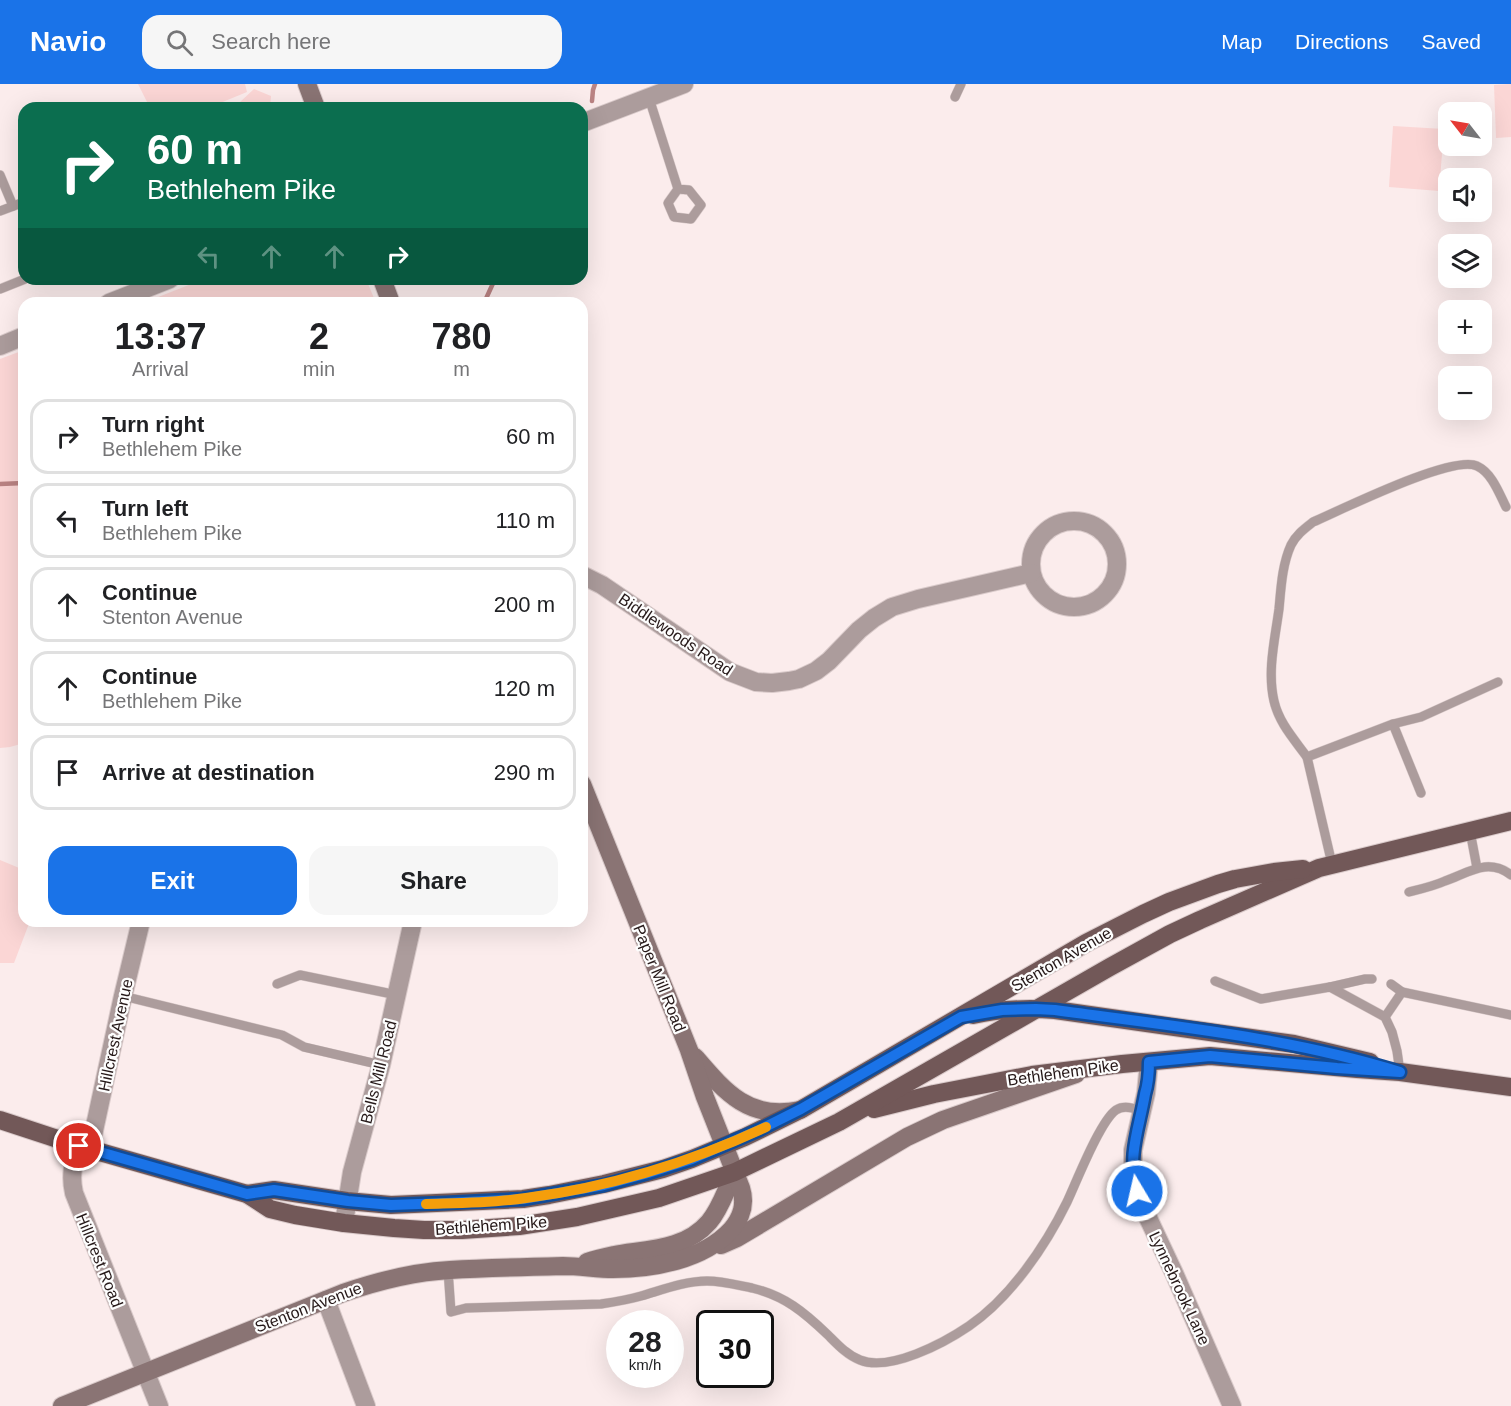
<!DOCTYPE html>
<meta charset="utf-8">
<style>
body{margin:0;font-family:Helvetica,sans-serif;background:#f6f6f6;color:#202124;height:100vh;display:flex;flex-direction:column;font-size:22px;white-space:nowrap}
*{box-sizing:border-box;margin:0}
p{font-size:20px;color:#757577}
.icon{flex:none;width:33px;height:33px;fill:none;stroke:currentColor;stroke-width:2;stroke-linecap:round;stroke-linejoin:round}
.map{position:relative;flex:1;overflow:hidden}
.sheet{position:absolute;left:18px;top:213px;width:570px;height:630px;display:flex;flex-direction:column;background:#fff;border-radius:18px;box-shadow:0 6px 24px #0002}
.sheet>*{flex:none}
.banner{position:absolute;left:18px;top:18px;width:570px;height:183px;border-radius:18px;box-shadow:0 6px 24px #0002;background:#0b6e4f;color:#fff;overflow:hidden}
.needle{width:39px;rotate:301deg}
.controls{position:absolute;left:1438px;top:18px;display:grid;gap:12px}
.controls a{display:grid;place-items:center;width:54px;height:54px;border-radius:12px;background:#fff;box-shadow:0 6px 24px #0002;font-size:30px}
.speed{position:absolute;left:606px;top:1226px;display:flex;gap:12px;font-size:30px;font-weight:700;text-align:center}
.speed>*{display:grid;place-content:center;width:78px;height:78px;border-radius:50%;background:#fff;box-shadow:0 6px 24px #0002;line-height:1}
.speed small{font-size:15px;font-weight:400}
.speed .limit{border:3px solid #111;border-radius:9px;background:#fff;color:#111}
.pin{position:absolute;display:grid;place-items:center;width:51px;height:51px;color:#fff;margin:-26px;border:3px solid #fff;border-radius:50%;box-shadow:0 2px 6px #0007}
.me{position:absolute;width:66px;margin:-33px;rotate:351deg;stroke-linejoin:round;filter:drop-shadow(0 0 4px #0008)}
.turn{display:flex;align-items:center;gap:21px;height:126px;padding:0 30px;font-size:27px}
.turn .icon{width:78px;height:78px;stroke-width:2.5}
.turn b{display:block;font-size:42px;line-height:51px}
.lanes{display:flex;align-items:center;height:57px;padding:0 30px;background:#0003;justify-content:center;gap:30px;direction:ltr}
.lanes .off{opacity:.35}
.eta{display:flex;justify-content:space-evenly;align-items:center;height:102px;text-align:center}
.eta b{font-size:36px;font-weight:700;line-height:42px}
.button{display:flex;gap:12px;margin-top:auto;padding:12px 30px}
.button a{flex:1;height:69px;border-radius:18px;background:#1a73e8;color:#fff;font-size:24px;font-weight:700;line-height:69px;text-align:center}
.button a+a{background:#f6f6f6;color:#202124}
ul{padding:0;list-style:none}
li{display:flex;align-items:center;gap:18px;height:75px;margin:0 12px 9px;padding:0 18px;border:3px solid #e0e0e0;border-radius:18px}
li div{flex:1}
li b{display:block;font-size:22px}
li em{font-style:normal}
header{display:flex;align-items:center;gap:36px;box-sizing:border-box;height:84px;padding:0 30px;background:#1a73e8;color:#fff}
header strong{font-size:28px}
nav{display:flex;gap:33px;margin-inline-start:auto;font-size:21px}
.search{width:420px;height:54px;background:#f6f6f6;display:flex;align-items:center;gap:15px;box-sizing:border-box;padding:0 21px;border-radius:18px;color:#757577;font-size:22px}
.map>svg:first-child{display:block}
.green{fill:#fbd6d5}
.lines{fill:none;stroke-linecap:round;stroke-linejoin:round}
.stream{stroke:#ba8383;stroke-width:4.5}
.lane-casing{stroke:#d9caca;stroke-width:10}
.street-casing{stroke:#d9caca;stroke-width:20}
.secondary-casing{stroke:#d9caca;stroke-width:20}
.primary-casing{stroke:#d9caca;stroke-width:20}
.lane{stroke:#ac9c9c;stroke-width:9}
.street{stroke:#ac9c9c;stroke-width:18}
.secondary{stroke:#8a7474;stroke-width:18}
.primary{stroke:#725858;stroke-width:18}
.route-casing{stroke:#114b97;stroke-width:15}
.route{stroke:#1a73e8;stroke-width:10}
.slow{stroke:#f59e0b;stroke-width:10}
.labels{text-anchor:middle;stroke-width:4.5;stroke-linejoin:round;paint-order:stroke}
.street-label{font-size:16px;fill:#251818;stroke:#fdfdfd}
</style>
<header>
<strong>Navio</strong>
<div class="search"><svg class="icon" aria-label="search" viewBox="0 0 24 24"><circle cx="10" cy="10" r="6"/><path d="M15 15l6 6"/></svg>Search here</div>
<nav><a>Map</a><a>Directions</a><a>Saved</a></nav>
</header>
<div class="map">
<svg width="1511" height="1322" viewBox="0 0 1511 1322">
<rect width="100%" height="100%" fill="#fbecec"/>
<g class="green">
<path d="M138 0H245L247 8 208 24H150Z"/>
<path d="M1511 0V53L1496 54 1494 1Z"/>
<path d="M254 5 271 12 270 24H222L240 18Z"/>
<path d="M1393 42 1444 45 1439 107 1389 103Z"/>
<path d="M204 195H366L376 219H143Z"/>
<path d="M24 266V659L10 663 0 664V275Z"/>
<path d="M0 776 24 786V837H30L14 879H0Z"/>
</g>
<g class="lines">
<g class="stream">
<path d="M592 17 593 6 595 0"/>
<path d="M582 57 585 46"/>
<path d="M484 219 495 195"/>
<path d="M0 400 24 399"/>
</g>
<defs>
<g id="lane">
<path d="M955 13 961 0"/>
<path d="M649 14 678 105 668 119 674 133 691 135 701 121 689 106 678 105"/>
<path d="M0 91 13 122"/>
<path d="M0 127 24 118"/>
<path d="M0 205 25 195"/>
<path d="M1393 640 1421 633 1498 598"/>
<path d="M1307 673C1294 655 1279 639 1274 617 1267 587 1275 555 1279 525 1281 504 1282 481 1291 461 1296 451 1304 445 1313 438 1341 426 1453 370 1477 382 1492 389 1499 409 1506 423"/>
<path d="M1470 747 1477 784"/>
<path d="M1332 780 1307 673 1393 640 1421 709"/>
<path d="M1409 808C1421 805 1434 802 1445 797 1468 789 1488 773 1511 791"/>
<path d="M1215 897 1261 915 1330 903 1385 933 1392 948 1397 967 1400 988"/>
<path d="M277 900 300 891 397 911"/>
<path d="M1391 900 1402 908"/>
<path d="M1330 903 1365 895H1372"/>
<path d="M123 912 282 951 304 963 381 981"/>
<path d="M1385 933 1402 908 1511 931"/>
<path d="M448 1186 451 1228 466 1224 601 1220C614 1218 627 1216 641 1212 662 1206 685 1197 707 1197 722 1197 737 1201 752 1204 785 1212 804 1228 828 1251 837 1260 847 1271 860 1276 890 1288 944 1259 969 1242 1010 1214 1045 1163 1067 1118 1076 1099 1100 1037 1116 1026 1124 1021 1133 1024 1142 1027"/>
</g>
<g id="street">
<path d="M582 39 684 0"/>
<path d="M109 219 170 195"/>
<path d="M0 262 24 252"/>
<circle cx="1074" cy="480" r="43"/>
<path d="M582 491 602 501 730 588 756 598 772 599 789 597 799 595 816 587 829 577 859 546 874 534 892 523 918 515 1031 489"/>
<path d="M1149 978 1146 1009 1133 1066V1093L1141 1119 1174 1189 1232 1322"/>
<path d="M79 1062C73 1079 70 1092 74 1109L159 1322"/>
<path d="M90 1065 123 912 141 837"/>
<path d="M344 1139 352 1088 381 981 413 837"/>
<path d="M326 1216 366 1322"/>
</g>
<g id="secondary">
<path d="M307 0 316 24"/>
<path d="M382 195 391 219"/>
<path d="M695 973C725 1008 749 1037 800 1026"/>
<path d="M721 1161 737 1154 907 1053 943 1036 1076 990"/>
<path d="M587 1178C596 1175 605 1173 614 1171 648 1165 685 1166 709 1138 721 1124 726 1105 735 1088"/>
<path d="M62 1322 343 1209C378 1197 412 1188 450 1186 487 1184 525 1183 563 1182 580 1182 597 1185 613 1185 653 1185 703 1176 731 1146 742 1133 746 1120 741 1104L705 1013 689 966 582 700"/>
</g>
<g id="primary">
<path d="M973 931C1000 925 1027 924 1055 926L1294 960 1370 978"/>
<path d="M874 1025 934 1010 1032 991 1122 980 1210 972 1357 985 1400 988 1511 1003"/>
<path d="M0 1036 79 1062 247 1110 270 1125 295 1131 344 1139 394 1144 424 1146H462L519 1142 577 1133 659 1114 735 1088 839 1038 1110 883 1170 850 1200 836 1319 784 1511 737"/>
<path d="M247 1110 274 1106 347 1117 391 1121 482 1117 523 1115 549 1111 604 1100 663 1085 692 1075 745 1053 802 1025 1086 859 1143 830 1169 818 1218 800 1235 795 1274 788 1303 785"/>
</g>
</defs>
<use href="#lane" class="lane-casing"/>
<use href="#street" class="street-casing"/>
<use href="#secondary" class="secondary-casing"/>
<use href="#primary" class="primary-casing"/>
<use href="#lane" class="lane"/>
<use href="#street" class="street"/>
<use href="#secondary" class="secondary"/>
<use href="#primary" class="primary"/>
</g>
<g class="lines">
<defs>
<path id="route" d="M79 1062 247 1110 274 1106 348 1117 391 1121 446 1119 523 1115 604 1101 648 1089 692 1075 759 1046 801 1025 961 933 1002 926 1036 925 1055 926C1171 942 1288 953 1400 988L1337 984 1210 972 1149 978C1149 989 1148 1000 1145 1010 1139 1045 1127 1071 1137 1107"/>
</defs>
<use href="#route" class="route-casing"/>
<use href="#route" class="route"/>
<path class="slow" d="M426 1120C459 1119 493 1119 526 1114 610 1103 689 1079 766 1043"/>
</g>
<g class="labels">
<g class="street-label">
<text transform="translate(676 550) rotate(34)" y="6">Biddlewoods Road</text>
<text transform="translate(1061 875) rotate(-30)" y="6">Stenton Avenue</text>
<text transform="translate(660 894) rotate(68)" y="6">Paper Mill Road</text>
<text transform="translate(115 951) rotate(-78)" y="6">Hillcrest Avenue</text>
<text transform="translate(378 988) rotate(-76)" y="6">Bells Mill Road</text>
<text transform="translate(1063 988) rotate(-8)" y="6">Bethlehem Pike</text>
<text transform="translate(491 1141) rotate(-4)" y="6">Bethlehem Pike</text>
<text transform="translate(100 1176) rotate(68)" y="6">Hillcrest Road</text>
<text transform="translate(1180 1204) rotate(65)" y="6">Lynnebrook Lane</text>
<text transform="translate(308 1223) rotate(-21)" y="6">Stenton Avenue</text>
</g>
</g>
</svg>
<div class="controls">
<a><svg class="needle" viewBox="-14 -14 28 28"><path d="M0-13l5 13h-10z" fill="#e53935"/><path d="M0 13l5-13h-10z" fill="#757577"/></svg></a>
<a><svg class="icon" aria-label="sound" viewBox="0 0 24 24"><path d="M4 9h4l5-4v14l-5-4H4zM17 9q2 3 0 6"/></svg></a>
<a><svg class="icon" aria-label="layers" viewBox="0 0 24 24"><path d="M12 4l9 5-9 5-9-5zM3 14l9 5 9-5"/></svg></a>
<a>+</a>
<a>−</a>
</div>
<div class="speed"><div>28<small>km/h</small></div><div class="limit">30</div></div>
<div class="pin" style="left:79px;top:1062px;background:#d93025"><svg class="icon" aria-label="arrive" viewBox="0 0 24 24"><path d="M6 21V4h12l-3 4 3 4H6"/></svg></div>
<svg class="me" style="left:1137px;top:1107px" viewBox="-20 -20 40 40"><circle r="17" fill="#1a73e8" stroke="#fff" stroke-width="3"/><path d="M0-11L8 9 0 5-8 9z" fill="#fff"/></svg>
<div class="banner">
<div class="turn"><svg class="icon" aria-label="right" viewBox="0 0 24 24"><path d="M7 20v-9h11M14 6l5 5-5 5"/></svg><div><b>60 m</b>Bethlehem Pike</div></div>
<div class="lanes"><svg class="icon off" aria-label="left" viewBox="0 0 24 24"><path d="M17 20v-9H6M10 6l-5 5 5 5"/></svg><svg class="icon off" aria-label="ahead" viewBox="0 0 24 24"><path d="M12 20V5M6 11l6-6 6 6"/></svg><svg class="icon off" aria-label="ahead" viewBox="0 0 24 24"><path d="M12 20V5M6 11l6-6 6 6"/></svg><svg class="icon" aria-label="right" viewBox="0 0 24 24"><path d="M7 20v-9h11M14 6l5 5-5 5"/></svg></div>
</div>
<section class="sheet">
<div class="eta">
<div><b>13:37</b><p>Arrival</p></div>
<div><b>2</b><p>min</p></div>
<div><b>780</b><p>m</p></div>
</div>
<ul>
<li><svg class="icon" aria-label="right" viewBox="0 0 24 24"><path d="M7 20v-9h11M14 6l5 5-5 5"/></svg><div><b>Turn right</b><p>Bethlehem Pike</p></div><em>60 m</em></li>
<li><svg class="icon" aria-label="left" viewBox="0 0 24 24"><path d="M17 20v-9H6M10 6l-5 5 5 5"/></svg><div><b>Turn left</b><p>Bethlehem Pike</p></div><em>110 m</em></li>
<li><svg class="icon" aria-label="ahead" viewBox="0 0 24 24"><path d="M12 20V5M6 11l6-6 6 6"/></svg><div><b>Continue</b><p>Stenton Avenue</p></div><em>200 m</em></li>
<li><svg class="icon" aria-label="ahead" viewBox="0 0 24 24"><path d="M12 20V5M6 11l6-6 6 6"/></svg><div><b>Continue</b><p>Bethlehem Pike</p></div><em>120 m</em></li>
<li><svg class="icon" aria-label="arrive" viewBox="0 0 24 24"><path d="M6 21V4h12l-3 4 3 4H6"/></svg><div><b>Arrive at destination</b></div><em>290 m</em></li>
</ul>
<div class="button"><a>Exit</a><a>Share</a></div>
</section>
</div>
